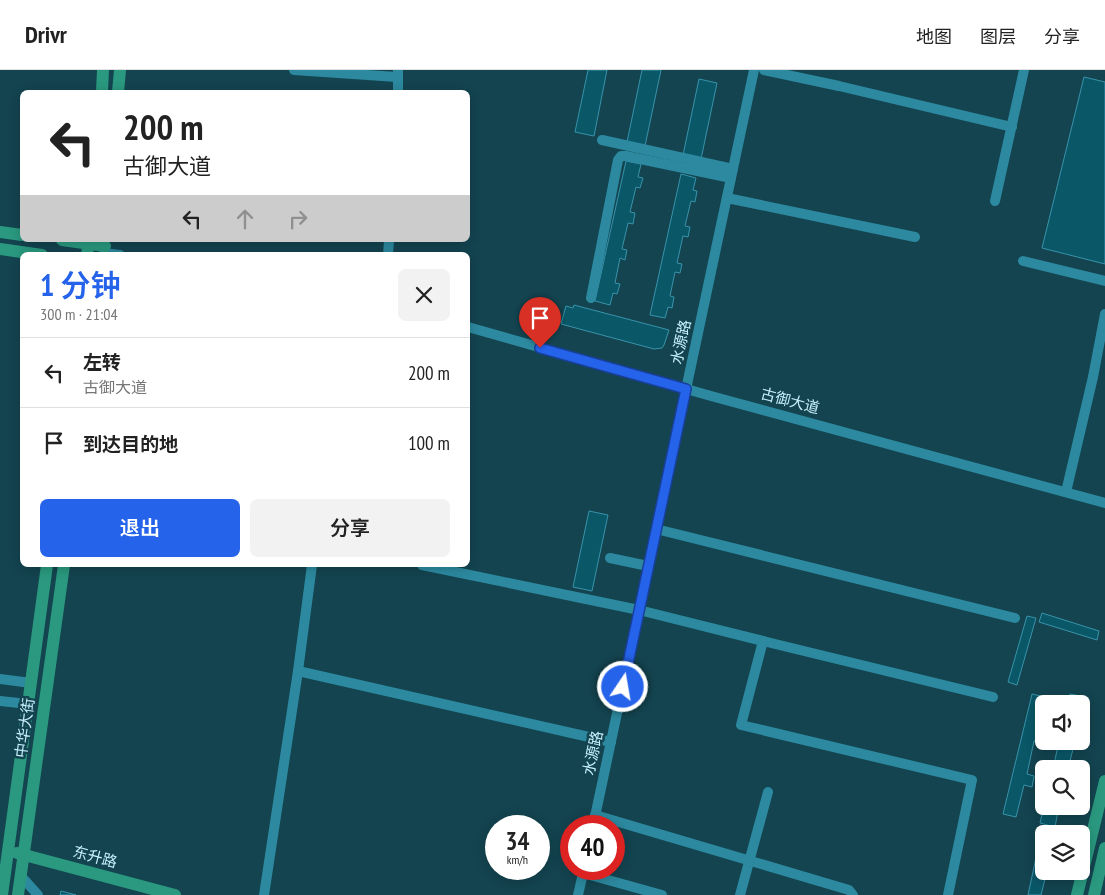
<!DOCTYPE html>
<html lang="zh">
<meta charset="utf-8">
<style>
body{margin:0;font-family:"PT Sans Narrow","Noto Sans SC",sans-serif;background:#f2f2f2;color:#222;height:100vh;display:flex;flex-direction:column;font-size:19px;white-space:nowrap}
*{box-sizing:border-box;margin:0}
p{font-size:16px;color:#767676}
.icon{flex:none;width:28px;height:28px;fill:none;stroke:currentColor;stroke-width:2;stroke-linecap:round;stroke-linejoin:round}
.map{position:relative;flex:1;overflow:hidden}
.side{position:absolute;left:20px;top:182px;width:450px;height:315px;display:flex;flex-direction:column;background:#fff;border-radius:8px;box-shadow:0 2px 12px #0003}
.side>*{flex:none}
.hud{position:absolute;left:20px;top:20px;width:450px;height:152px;border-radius:8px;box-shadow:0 2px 12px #0003;background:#fff;color:#222;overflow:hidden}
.controls{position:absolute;left:1035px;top:625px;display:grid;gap:10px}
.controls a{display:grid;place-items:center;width:55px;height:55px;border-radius:8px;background:#fff;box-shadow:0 2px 12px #0003;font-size:25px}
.speed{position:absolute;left:485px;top:745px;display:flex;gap:10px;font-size:25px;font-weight:700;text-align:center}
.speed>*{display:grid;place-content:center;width:65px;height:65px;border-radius:50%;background:#fff;box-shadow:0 2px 12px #0003;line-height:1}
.speed small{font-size:12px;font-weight:400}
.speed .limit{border:8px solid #d22;background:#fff;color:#111}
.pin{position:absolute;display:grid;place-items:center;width:42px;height:42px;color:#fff;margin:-51px -21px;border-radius:50% 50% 50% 0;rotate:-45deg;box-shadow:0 0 5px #0007}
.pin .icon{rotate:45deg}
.me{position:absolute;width:55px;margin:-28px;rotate:12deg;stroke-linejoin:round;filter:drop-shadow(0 0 4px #0008)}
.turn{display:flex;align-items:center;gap:18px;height:105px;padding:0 20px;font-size:22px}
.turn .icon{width:65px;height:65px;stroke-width:2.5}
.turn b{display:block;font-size:35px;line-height:42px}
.lanes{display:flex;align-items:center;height:48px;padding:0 20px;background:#0003;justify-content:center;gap:25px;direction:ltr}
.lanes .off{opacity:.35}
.round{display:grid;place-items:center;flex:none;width:52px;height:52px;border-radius:8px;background:#f2f2f2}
.summary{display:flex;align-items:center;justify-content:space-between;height:85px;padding:0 20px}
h1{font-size:30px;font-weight:600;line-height:38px;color:#2563eb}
.primary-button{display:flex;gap:10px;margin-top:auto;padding:10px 20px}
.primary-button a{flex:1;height:58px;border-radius:8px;background:#2563eb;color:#fff;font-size:20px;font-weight:600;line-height:58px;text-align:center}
.primary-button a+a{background:#f2f2f2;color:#222}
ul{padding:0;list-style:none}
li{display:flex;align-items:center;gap:15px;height:70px;padding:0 20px;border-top:1px solid #e0e0e0}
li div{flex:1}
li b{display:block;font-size:19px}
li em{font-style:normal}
header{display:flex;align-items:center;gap:30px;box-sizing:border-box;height:70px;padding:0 25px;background:#fff;border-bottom:1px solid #e0e0e0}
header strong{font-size:24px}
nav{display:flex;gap:28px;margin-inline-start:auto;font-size:18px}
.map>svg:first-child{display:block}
.building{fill:#0a5768;stroke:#3993aa}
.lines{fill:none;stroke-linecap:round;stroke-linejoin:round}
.minor{stroke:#2c899f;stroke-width:10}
.major{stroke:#2a997f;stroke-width:12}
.route-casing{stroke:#184099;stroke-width:12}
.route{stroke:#2563eb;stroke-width:9}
.labels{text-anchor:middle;stroke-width:5;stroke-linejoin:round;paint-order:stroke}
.street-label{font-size:15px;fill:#c6effb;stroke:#134450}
</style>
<header>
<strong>Drivr</strong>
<nav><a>地图</a><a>图层</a><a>分享</a></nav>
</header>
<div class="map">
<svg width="1105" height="825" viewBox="0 0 1105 825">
<rect width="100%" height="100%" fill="#134450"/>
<g class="building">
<path d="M588 0H607L594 66 575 62Z"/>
<path d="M642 0H661L645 76 627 72Z"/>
<path d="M1084 7 1105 12V194L1042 178Z"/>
<path d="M699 9 717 13 701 89 683 85Z"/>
<path d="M626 91 641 94 638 107 643 108 640 118 636 117 630 142 635 143 633 154 628 153 622 179 627 180 625 190 620 188 615 213 620 214 617 224 613 223 610 235 595 231Z"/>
<path d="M681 104 696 108 693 120 697 121 695 132 691 131 685 156 690 157 688 167 683 166 677 193 682 194 680 203 675 202 670 226 674 227 672 238 668 237 665 248 650 245Z"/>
<path d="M574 235 669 260 664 275 662 278 654 279 561 254 566 236 573 238Z"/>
<path d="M589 441 608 445 592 521 573 517Z"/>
<path d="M1042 543 1099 561 1097 570 1039 552Z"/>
<path d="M1027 546 1036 548 1017 615 1008 612Z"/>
<path d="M1032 624 1045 627 1038 657 1044 659V665L1042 672 1034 671 1027 704 1034 706 1032 717 1024 715 1016 747 1003 744Z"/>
<path d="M1070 624 1085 627 1081 644V634H1068Z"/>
<path d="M1059 671H1075L1068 699H1053Z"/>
<path d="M1044 736H1059L1055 757 1040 753Z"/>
<path d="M1037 783 1044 784V801H1047L1041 825H1028Z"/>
<path d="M61 821 76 825H60Z"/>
</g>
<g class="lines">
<g class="minor">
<path d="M294 0 397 7"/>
<path d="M398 0V22"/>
<path d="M764 0 839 16 1012 57"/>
<path d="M602 70 733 99"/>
<path d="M727 128 915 167"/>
<path d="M995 131 1024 0"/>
<path d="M104 183 120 185"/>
<path d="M388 185 389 170"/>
<path d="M1023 191 1105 211"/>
<path d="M591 228 618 90 621 86H626L731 108"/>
<path d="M468 257 711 326 1105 433"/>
<path d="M1066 422 1093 307 1105 244"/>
<path d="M656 459 1015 548"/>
<path d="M610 488 648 496"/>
<path d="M422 495 639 540 767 572 993 627"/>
<path d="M763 571 741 655 972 710 948 825"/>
<path d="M298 601 611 672"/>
<path d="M0 609 31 613"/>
<path d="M0 631 28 634"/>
<path d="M595 745 849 820 853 825"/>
<path d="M593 756 754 0"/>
<path d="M583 803 662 825"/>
<path d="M21 806 38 825"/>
<path d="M264 825 298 601 312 495"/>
<path d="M578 825 584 799"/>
<path d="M740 825 768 722"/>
</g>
<g class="major">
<path d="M102 22 103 0"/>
<path d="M118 22 120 0"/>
<path d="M0 162 22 165"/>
<path d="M62 170 105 176"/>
<path d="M0 179 42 185"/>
<path d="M87 185 89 170"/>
<path d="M17 783 175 825"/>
<path d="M2 825 47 495"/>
<path d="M18 825 64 495"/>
<path d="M1077 825 1105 711"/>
<path d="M1094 825 1105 778"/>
</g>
</g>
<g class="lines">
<defs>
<path id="route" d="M540 278 686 319 623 617"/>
</defs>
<use href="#route" class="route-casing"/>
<use href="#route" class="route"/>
</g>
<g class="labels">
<g class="street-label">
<text transform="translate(681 272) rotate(-78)" y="5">水源路</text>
<text transform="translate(790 331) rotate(15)" y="5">古御大道</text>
<text transform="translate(25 658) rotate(-82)" y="5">中华大街</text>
<text transform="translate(593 683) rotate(-78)" y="5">水源路</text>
<text transform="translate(95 787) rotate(15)" y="5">东升路</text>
</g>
</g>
</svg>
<div class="controls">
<a><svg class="icon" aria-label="sound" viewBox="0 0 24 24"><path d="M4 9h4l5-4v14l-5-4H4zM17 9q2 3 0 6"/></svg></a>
<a><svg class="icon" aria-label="search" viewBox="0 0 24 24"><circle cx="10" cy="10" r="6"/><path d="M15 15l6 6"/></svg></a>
<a><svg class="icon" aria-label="layers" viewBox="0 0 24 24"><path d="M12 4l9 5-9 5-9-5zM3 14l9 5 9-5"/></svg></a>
</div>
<div class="speed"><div>34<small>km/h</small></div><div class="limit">40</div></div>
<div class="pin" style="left:540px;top:278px;background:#d93025"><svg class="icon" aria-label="arrive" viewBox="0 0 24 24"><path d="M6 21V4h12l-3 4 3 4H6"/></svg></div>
<svg class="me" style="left:623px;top:617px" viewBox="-20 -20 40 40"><circle r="17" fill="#2563eb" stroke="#fff" stroke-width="3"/><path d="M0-11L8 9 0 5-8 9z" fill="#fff"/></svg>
<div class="hud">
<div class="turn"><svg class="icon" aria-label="left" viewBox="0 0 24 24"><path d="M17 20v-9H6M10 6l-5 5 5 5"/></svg><div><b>200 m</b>古御大道</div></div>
<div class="lanes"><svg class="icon" aria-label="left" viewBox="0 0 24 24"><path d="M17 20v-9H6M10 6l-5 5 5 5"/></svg><svg class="icon off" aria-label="ahead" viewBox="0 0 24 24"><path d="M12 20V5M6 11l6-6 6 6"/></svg><svg class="icon off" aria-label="right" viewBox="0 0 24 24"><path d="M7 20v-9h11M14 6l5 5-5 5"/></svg></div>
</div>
<section class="side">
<div class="summary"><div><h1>1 分钟</h1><p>300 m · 21:04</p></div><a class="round"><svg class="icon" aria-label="close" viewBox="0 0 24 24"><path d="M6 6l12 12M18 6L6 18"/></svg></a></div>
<ul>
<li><svg class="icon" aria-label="left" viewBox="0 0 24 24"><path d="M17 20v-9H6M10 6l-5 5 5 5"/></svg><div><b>左转</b><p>古御大道</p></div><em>200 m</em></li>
<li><svg class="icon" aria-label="arrive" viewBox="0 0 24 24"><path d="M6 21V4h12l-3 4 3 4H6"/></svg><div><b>到达目的地</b></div><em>100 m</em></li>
</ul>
<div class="primary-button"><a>退出</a><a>分享</a></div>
</section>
</div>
